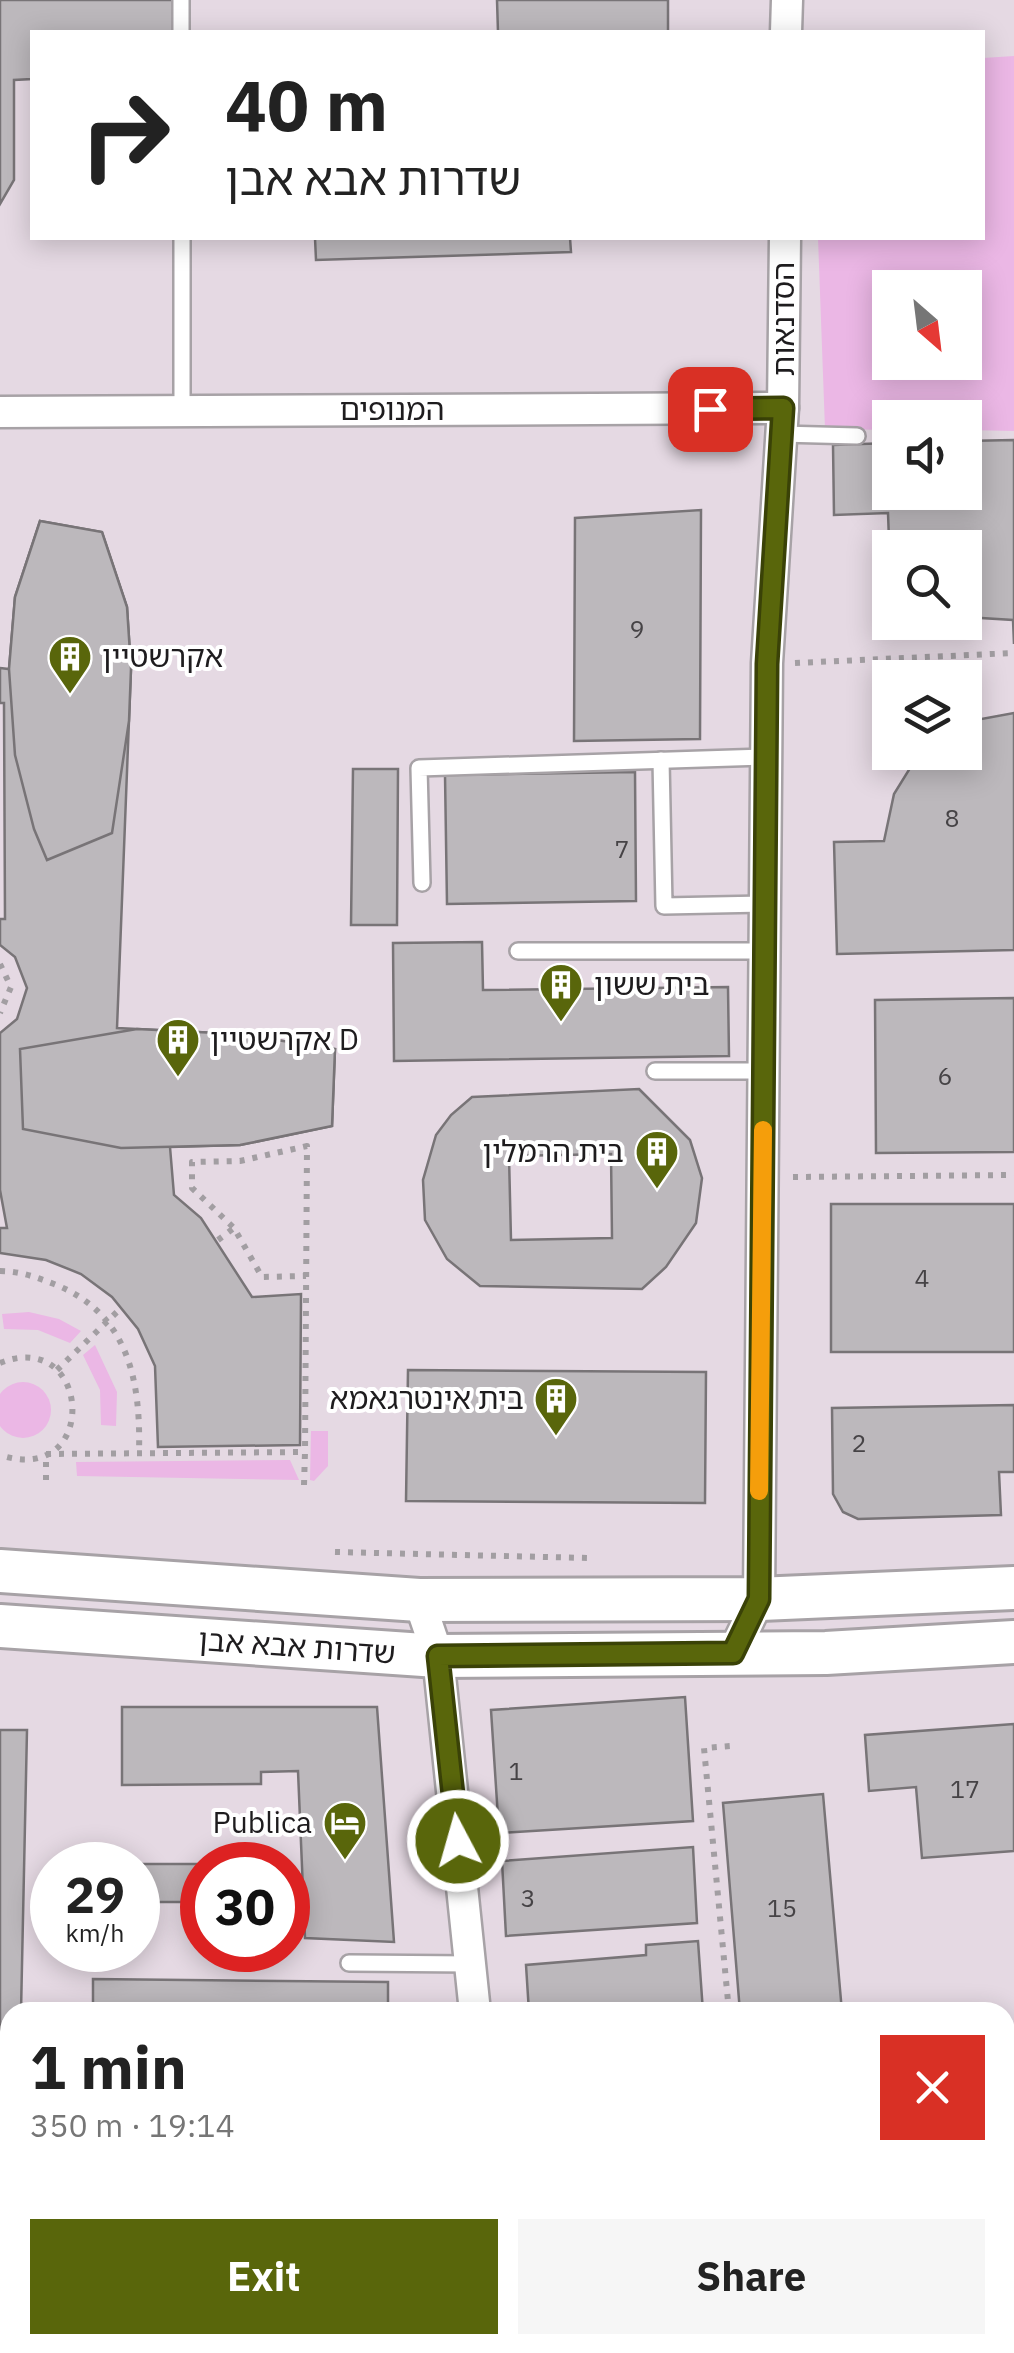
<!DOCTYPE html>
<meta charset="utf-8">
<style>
body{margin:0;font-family:"IBM Plex Sans","Noto Sans Hebrew",sans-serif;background:#f6f6f6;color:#222;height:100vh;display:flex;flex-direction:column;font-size:38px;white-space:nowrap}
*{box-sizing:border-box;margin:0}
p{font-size:32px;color:#767676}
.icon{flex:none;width:55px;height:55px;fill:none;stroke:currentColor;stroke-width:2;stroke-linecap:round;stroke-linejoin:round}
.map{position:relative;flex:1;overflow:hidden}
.side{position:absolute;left:0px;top:2002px;width:1015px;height:352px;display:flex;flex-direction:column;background:#fff;border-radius:30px 30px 0 0;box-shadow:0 5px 25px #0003}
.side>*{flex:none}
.hud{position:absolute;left:30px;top:30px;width:955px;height:210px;border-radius:0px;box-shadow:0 5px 25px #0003;background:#fff;color:#222;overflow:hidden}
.needle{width:65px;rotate:152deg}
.tools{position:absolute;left:872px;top:270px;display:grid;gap:20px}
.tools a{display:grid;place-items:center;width:110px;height:110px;border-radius:0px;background:#fff;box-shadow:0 5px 25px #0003;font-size:50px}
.speed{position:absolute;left:30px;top:1842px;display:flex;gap:20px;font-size:50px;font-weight:700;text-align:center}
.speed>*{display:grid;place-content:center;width:130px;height:130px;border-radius:50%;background:#fff;box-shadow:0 5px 25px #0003;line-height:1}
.speed small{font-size:25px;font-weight:400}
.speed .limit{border:15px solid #d22;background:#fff;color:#111}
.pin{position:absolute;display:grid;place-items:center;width:85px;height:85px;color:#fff;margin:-42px;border-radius:20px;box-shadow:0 5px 15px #0006}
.me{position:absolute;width:110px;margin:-55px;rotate:354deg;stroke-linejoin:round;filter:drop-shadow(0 0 8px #0008)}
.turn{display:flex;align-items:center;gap:35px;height:210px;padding:0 30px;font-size:45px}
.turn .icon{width:130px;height:130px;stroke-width:2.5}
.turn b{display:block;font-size:70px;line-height:85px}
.round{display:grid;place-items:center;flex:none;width:105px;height:105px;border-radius:0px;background:#f6f6f6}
.summary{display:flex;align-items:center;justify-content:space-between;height:170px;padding:0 30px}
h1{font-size:60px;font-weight:800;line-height:75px}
.cta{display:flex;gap:20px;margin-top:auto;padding:20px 30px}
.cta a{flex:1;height:115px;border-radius:0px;background:#59660b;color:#fff;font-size:40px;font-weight:800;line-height:115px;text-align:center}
.cta a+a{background:#f6f6f6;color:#222}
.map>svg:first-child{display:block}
.built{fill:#e5d9e3;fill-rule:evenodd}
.green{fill:#ebb7e5;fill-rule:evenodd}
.building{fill:#bcb8bc;stroke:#787477;stroke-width:2.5;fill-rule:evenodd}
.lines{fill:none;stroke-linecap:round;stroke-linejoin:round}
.lane-casing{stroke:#a7a2a6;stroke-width:20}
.street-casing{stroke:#a7a2a6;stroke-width:35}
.secondary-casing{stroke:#a7a2a6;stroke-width:48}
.path{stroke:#a29ea2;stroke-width:6;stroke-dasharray:5 8;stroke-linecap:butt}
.lane{stroke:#fff;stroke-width:15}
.street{stroke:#fff;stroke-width:30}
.secondary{stroke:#fff;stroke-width:42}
.route-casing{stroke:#3a4207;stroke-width:25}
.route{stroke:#59660b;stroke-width:18}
.slow{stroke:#f59e0b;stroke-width:18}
.labels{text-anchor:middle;stroke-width:8;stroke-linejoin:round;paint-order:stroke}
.number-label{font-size:25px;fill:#464346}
.street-label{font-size:30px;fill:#1e1c1e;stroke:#fff}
.poi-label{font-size:30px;fill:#1e1c1e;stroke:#fff;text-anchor:start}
</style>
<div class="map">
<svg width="1014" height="2353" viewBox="0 0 1014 2353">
<rect width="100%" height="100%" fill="#ebe6ea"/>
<path class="built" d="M0 0H1014V2353H0ZM32 32H982V238H32ZM890 288H965V362H890ZM890 418H965V492H890ZM890 548H965V622H890ZM890 678H965V752H890ZM52 1865H138V1950H52ZM202 1865H288V1950H202ZM10 2012H1005V2345H10Z"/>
<g class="green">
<path d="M1014 56V431L965 430V418H890V430L825 429 818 238H982L983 58ZM890 288H965V362H890Z"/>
<path d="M29 1312 59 1319 81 1331 70 1343 38 1330 4 1329 2 1314Z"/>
<path d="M95 1345 117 1392 116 1426 101 1425 100 1390 83 1355Z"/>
<circle cx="23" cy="1410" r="28"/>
<path d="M311 1431H328V1466L314 1481 310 1480Z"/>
<path d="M290 1460 299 1480 77 1476 76 1462Z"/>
</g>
<g class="building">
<path d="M0 0H176V32H32V79L14 80V180L0 204Z"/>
<path d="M497 0H668V32H498Z"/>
<path d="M315 238H570L571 252 316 260Z"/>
<path d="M1014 440V644L1013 620 965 617V548H890V567L888 513 834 515 833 445 890 443V492H965V441Z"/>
<path d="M701 510 700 739 574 741 575 518Z"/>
<path d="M40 521 102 532 127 607 131 669 117 1028 237 1034 335 1049 332 1126 240 1145 170 1147 174 1195 201 1218 252 1297 301 1294 300 1445 158 1447 155 1366 138 1329 112 1297 81 1274 46 1260 0 1253V1228H7L0 1190V1033L17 1019 27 988 15 957 0 945V919H5L4 703H0V668L9 669 15 597Z"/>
<path d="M40 521 102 532 127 607 131 669 129 721 112 833 47 860 34 829 15 755 9 669 15 597Z"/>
<path d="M1014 713V950L837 954 834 842 884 841 894 794 920 752H965V722Z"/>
<path d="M353 769H398L397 925H351Z"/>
<path d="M635 772 636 901 447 904 445 775Z"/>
<path d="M482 942 483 990 728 987 729 1056 394 1061 393 943Z"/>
<path d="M1014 998V1152L876 1153 875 1000Z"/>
<path d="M137 1029 237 1034 335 1049 332 1126 240 1145 121 1148 23 1129 20 1049Z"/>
<path d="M639 1089 690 1140 702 1178 696 1223 666 1267 642 1289 480 1286 447 1259 425 1220 423 1180 436 1135 451 1115 472 1097ZM611 1154 612 1238 511 1240 509 1156Z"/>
<rect x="831" y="1204" width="183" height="148"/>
<path d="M408 1370 706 1372 705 1503 406 1501Z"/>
<path d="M1014 1405V1472H999L1001 1515 858 1519 843 1512 833 1494 832 1408Z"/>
<path d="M685 1697 693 1821 499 1833 491 1710Z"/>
<path d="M122 1707H377L394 1942 305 1938 298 1771 261 1772V1784L122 1785Z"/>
<path d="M1014 1724V1851L922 1858 916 1787 869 1791 865 1735Z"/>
<path d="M0 1730H27L21 2012H10V2176H0Z"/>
<path d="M823 1794 842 2012H740L723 1803Z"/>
<path d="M693 1847 697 1923 506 1936 502 1861Z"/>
<path d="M122 1864H208L202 1865V1902H138V1865Z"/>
<path d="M698 1941 703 2012H529L526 1965 646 1955V1945Z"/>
<path d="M93 1979 388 1982V2012H93Z"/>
<path d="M1014 2180V2211H1007L1005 2181Z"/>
<path d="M0 2237H10V2345L65 2348 0 2346Z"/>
<path d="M1005 2284H1014V2341L1005 2342Z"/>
<path d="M135 2345H289L288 2353H135Z"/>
</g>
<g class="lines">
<defs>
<g id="lane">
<path d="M181 0V32"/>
<path d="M182 238V412"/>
<path d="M781 434 857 436"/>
<path d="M661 760 664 906 764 904"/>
<path d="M422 883 419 768 766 757"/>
<path d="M518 951H764"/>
<path d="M655 1071H763"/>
<path d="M349 1963 471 1964"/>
</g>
<g id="street">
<path d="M786 32 787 0"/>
<path d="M0 412 783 408"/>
<path d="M419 1600 438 1656 475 2012"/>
<path d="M733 1653 759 1599 767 663 783 408 785 238"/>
<path d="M501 2345 502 2353"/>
</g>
<g id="secondary">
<path d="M0 1571 419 1600 759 1599 1014 1588"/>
<path d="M0 1626 438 1656 826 1653 1014 1642"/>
</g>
</defs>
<use href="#lane" class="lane-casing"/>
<use href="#street" class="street-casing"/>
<use href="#secondary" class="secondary-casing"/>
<g class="path">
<path d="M795 663 1014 653"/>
<path d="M0 964 11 987 0 1013"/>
<path d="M793 1177 1014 1175"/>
<path d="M218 1240 234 1228"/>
<path d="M0 1271C19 1271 36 1277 54 1284 128 1313 141 1380 139 1453"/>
<path d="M0 1363C92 1326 101 1488 0 1455"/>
<path d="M57 1370 121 1308"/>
<path d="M46 1480V1454L305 1452"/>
<path d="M304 1485 305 1452 307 1146 240 1161 192 1162V1188L234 1228 262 1277 306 1276"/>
<path d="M335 1552 588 1558"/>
<path d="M729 2012 704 1748 730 1746"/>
</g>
<use href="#lane" class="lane"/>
<use href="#street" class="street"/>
<use href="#secondary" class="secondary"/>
</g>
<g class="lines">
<defs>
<path id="route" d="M458 1841 438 1656 733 1653 759 1599 767 664 783 408 710 409"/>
</defs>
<use href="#route" class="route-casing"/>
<use href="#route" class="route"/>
<path class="slow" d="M759 1491 763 1130"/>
</g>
<defs>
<symbol id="building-pin" viewBox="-11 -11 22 30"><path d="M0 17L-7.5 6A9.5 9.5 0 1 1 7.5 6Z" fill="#59660b" stroke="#fff"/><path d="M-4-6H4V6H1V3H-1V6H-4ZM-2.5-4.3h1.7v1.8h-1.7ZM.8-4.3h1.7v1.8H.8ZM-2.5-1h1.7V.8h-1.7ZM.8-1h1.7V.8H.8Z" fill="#fff"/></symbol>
<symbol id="hotel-pin" viewBox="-11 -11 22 30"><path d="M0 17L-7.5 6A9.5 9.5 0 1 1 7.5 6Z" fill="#59660b" stroke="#fff"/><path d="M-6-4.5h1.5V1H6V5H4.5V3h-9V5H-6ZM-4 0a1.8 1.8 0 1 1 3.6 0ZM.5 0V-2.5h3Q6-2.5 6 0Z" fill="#fff"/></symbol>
</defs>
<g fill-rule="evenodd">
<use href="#building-pin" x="45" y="632" width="50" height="68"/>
<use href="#building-pin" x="536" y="960" width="50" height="68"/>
<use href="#building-pin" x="153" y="1015" width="50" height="68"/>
<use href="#building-pin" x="632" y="1127" width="50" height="68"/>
<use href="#building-pin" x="531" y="1374" width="50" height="68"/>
<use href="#hotel-pin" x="320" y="1798" width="50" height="68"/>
</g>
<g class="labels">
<g class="number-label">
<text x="637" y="638">9</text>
<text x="952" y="827">8</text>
<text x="622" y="858">7</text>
<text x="945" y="1085">6</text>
<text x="922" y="1287">4</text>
<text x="859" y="1452">2</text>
<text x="516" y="1780">1</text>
<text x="965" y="1798">17</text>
<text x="528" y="1907">3</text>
<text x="782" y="1917">15</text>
</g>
<g class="street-label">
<text transform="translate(784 319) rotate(-90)" y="10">הסדנאות</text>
<text x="392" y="420">המנופים</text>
<text transform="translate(297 1647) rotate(4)" y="10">שדרות אבא אבן</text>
</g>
<g class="poi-label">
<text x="102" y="667">אקרשטיין</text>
<text x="594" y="995">בית ששון</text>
<text x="210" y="1050">אקרשטיין D</text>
<text x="624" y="1162" text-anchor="end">בית הרמלין</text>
<text x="524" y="1409" text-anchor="end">בית אינטרגאמא</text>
<text x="312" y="1833" text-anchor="end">Publica</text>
</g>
</g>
</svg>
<div class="tools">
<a><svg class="needle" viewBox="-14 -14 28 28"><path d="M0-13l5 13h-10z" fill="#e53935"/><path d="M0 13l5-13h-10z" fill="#767676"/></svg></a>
<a><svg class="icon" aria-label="sound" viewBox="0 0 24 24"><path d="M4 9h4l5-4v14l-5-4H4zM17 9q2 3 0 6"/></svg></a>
<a><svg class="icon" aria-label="search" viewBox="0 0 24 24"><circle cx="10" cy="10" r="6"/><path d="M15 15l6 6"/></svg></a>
<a><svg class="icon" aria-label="layers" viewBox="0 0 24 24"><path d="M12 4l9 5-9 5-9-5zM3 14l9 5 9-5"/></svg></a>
</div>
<div class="speed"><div>29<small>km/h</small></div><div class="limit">30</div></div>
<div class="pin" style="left:710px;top:409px;background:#d93025"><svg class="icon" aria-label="arrive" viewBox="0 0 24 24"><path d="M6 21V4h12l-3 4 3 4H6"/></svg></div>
<svg class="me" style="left:458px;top:1841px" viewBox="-20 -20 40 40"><circle r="17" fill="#59660b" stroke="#fff" stroke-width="3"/><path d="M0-11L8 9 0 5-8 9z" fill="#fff"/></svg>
<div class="hud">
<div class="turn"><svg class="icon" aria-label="right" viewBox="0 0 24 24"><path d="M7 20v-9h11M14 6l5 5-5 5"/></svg><div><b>40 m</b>שדרות אבא אבן</div></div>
</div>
<section class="side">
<div class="summary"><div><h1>1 min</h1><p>350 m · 19:14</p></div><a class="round" style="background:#d93025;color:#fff"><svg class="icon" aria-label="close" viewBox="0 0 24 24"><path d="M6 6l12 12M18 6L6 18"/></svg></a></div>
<div class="cta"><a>Exit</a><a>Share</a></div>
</section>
</div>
